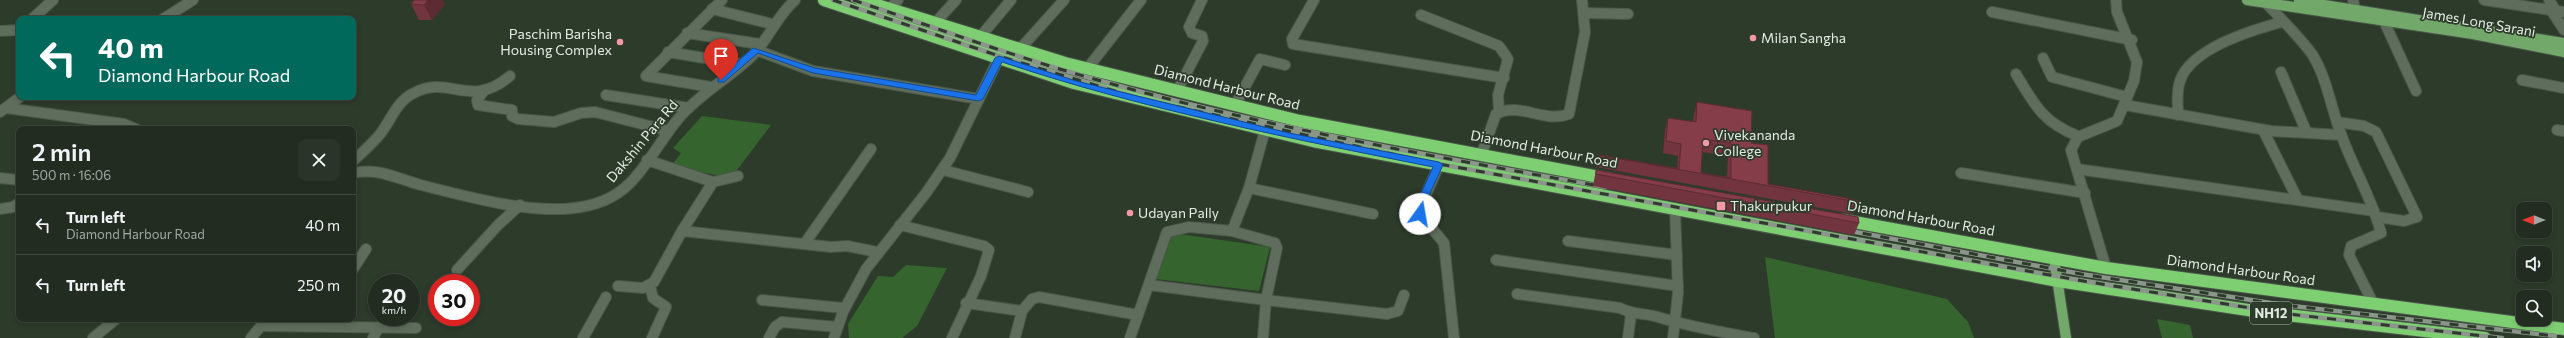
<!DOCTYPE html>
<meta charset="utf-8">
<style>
body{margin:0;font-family:Commissioner,sans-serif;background:#2a3429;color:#f1f3f6;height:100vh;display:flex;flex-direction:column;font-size:15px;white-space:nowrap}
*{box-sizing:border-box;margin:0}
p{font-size:13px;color:#a2a7a5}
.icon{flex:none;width:22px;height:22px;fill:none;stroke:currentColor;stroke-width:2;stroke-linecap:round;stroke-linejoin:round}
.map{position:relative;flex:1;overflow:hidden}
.side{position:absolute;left:16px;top:126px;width:340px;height:196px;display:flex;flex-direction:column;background:#222c20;border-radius:8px;box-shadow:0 2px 6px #0003,0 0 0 1px #3f483e}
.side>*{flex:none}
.hud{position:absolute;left:16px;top:16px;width:340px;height:84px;border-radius:8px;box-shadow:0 2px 6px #0003,0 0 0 1px #3f483e;background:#00695c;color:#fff;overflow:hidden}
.needle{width:26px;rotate:270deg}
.fabs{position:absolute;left:2516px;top:202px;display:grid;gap:8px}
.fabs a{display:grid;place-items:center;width:36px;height:36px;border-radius:8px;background:#222c20;box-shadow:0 2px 6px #0003,0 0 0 1px #3f483e;font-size:20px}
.speed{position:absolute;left:368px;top:274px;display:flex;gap:8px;font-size:20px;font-weight:700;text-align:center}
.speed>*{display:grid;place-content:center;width:52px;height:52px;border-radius:50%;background:#222c20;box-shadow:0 2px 6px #0003,0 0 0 1px #3f483e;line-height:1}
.speed small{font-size:10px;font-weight:400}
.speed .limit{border:6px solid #d22;background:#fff;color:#111}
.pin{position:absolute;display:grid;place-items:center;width:34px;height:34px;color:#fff;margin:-41px -17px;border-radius:50% 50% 50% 0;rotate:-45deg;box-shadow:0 0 4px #0007}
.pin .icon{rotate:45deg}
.me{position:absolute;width:44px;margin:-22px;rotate:13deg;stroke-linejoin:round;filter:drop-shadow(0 0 3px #0008)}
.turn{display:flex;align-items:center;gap:14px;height:84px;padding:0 16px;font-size:18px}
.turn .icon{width:52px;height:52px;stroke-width:2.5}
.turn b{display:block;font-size:28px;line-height:34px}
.round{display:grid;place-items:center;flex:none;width:42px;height:42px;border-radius:8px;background:#2a3429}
.overview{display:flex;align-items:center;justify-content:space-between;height:68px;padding:0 16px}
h1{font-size:24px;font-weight:600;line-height:30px}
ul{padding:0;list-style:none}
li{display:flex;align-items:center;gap:12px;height:60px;padding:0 16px;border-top:1px solid #3f483e}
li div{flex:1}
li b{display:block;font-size:15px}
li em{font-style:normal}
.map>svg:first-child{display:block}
.water{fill:#36642e}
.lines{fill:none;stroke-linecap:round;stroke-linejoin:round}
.minor-casing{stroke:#4a5649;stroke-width:12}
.major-casing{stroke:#4a5649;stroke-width:12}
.highway-casing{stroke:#4a5649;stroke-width:14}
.minor{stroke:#5f6e5c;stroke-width:10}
.major{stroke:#72a869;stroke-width:10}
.highway{stroke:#7ecf72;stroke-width:12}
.rail-casing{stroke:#8a9689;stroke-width:4.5}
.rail{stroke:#2d3b2b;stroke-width:3;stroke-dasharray:9;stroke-linecap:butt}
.wall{fill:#72343f;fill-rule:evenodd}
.shaded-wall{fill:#5c2b33}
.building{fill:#843d49;stroke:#5c2b33;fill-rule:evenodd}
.route{fill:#1a73e8;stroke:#114b97}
.poi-dot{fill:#f49aa6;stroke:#2d3b2b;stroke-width:1.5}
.labels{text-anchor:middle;stroke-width:3.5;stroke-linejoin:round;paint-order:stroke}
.shield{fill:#2d3b2b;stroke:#acb6aa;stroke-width:1}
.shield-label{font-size:13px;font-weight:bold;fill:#e2ebe1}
.street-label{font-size:14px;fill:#e2ebe1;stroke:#2d3b2b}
.poi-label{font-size:14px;fill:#e2ebe1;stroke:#2d3b2b;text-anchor:start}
</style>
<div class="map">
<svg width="2564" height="338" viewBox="0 0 2564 338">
<rect width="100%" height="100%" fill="#2d3b2b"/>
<g class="water">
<path d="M702 116 771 125 731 178 671 166 681 153 673 148Z"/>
<path d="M1173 233 1270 247 1259 291 1156 279Z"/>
<path d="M1765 257 1947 299 1968 322 1974 338H1775Z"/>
<path d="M906 265 947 268 917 326 902 338H849L848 324 878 276 893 277Z"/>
<path d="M2157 319 2190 325 2193 338H2162Z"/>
</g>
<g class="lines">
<defs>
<g id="minor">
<path d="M1314 0 1292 39 1293 44 1504 78"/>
<path d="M2353 0 2355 9"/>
<path d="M2484 0 2564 12"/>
<path d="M2549 0 2556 11"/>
<path d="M2265 2C2281 19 2298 35 2312 54 2327 78 2331 108 2341 134 2353 168 2372 198 2381 233L2351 246 2349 255 2373 303"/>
<path d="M712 9 772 24"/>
<path d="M2551 10 2564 30"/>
<path d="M1992 12 2132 40"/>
<path d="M885 13 898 0"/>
<path d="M1584 13 1628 14"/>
<path d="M1421 15 1499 46 1508 59 1498 95 1499 111"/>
<path d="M32 19 53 0"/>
<path d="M163 19 193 0"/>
<path d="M2384 21 2416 91"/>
<path d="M935 23 956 0"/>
<path d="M0 31 19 30"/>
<path d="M687 33 760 44"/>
<path d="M980 37 1011 0"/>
<path d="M1020 49 1064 0"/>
<path d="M756 50 813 71 979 99"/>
<path d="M668 52 741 64"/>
<path d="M2043 58 2052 77 2127 97"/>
<path d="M1087 69 1141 0"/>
<path d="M2281 72 2306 131"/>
<path d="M2016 74C2034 104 2043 123 2078 136"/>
<path d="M2522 80 2564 88"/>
<path d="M711 87 646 76 722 0"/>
<path d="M1177 91 1203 41 1202 36 1192 33 1189 27 1202 0"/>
<path d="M483 92 477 100 478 105 512 110V116L518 119 554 122 581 113 595 112 669 131"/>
<path d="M606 95 689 108"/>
<path d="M1235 105 1260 59 1285 65"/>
<path d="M2125 105 2271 131 2341 135"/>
<path d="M6 108 124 124 136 129"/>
<path d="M0 112 20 97"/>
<path d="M2178 115C2178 104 2176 92 2180 81 2191 48 2252 30 2282 22"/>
<path d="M2337 122 2364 126 2376 132 2417 217 2404 221 2377 217"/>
<path d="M2263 130 2298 200"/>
<path d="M2557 130 2564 131"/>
<path d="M1482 153 1496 114C1520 101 1544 124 1569 114L1585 32 1582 0"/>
<path d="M647 160 713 182 738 176"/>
<path d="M353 161C363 152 373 143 381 133 392 118 397 101 414 93 450 74 469 110 510 76"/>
<path d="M1439 165 1420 208V214L1444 243 1454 338"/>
<path d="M2077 169 2374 211"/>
<path d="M943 170 1028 192"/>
<path d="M353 173C377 167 398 179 421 185 448 192 475 199 503 204 544 211 598 216 630 183 649 164 661 139 679 118 700 93 730 78 753 55 769 38 777 16 795 0"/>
<path d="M1961 173 2085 193"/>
<path d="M0 178 19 180"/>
<path d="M1249 188 1373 214"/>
<path d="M0 209 13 207 19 203"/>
<path d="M900 225 984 246 989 250 981 276 952 338"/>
<path d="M682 231 831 247 847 246 877 252"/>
<path d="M1568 241 1677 255"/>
<path d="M805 243 871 149"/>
<path d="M1496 260 1678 286"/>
<path d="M2106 268 2071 150 2078 137 2117 121 2134 81 2137 62 2117 12 2116 0"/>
<path d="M353 269 366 249"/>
<path d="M457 270 498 225 520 205"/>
<path d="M1149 285 1266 300 1277 248 1275 243 1232 231"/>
<path d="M618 286 643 288 654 282 682 231 713 182"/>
<path d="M650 286 653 298 666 307 652 338"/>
<path d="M1517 294 1620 308C1633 315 1645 313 1658 317 1690 327 1722 332 1754 338"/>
<path d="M762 300 843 308"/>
<path d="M966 303 1022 311 1032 299 1039 297 1138 315 1167 232 1189 227 1232 231 1249 188 1265 130"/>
<path d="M261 326 416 328"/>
<path d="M93 338 116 319"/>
<path d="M251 338 265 321"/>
<path d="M373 338 379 327"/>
<path d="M583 338 606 297"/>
<path d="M769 338 775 327 782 322 837 327"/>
<path d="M834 338 843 312 866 269 926 193 950 158 999 58"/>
<path d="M1015 338 1022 311"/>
<path d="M1130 338 1138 315"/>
<path d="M1263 338 1266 300 1387 314 1398 311 1404 295"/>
<path d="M1628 338 1631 314"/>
<path d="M1673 338 1678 293 1675 209"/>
</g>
<g id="major">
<path d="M2247 0 2473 34 2564 52"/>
<path d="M2299 1 2564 43"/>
<path d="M2054 258 2066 338"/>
</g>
<g id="highway">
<path d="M824 0 1074 83 1313 141 2058 281 2261 312 2485 338"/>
<path d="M861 0 1065 63 1300 121 1610 179"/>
<path d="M1843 220 2106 268 2564 329"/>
</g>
</defs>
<use href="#minor" class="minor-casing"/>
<use href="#major" class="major-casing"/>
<use href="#highway" class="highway-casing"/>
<use href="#minor" class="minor"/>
<use href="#major" class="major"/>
<use href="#highway" class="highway"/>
<defs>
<g id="rail">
<path d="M833 0 1002 57 1138 98 1428 162 2083 281 2288 314 2502 338"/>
<path d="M853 0C937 28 1020 59 1105 82 1269 128 1438 157 1605 187"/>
<path d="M1845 230 2081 274 2284 305 2564 337"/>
</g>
</defs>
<use href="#rail" class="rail-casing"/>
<use href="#rail" class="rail"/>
</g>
<g class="wall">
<path d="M411 4H445L432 20H419Z"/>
<path d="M1697 102 1751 143 1768 184 1858 202 1853 214 1596 167 1599 155 1677 168 1678 156 1663 153 1665 130 1668 118 1693 122 1694 114ZM1702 152 1728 156 1727 177 1701 173Z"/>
<path d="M1596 170 1859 223 1854 235 1593 186Z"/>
</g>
<path class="shaded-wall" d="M428 0H443L445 4 432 20 424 5Z"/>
<g class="building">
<path d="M414 0H428L424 5 411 4Z"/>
<path d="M1697 102 1752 111 1751 143 1768 145V184L1858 200V202L1599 155 1679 169 1681 144 1666 141 1668 118 1696 122ZM1703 139 1731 143V178L1701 173Z"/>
<path d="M1596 170 1858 217 1859 223 1596 174Z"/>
</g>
<path class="route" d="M753 48 815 68 976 95 995 58 999 56 1076 81 1289 133 1439 162 1443 165 1426 202 1425 214 1420 217 1416 214 1417 202 1433 167C1288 138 1142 109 1002 62L983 99 979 101 813 73 758 53 724 82H718V78Z"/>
<g class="poi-dot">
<circle cx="1753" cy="38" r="4"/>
<circle cx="620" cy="42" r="4"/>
<circle cx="1706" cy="143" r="4"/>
<rect x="1716" y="201" width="10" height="10" rx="2"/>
<circle cx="1130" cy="213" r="4"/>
</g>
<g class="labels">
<rect class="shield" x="2250" y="302" width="42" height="22" rx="3"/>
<g class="shield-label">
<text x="2271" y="318">NH12</text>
</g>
<g class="street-label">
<text transform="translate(2479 22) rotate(10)" y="5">James Long Sarani</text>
<text transform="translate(1227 87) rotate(14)" y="5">Diamond Harbour Road</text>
<text transform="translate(642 141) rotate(-50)" y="5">Dakshin Para Rd</text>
<text transform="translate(1544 149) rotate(11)" y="5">Diamond Harbour Road</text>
<text transform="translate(1921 218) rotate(10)" y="5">Diamond Harbour Road</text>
<text transform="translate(2241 270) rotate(8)" y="5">Diamond Harbour Road</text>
</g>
<g class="poi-label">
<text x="612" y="39" text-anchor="end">Paschim Barisha<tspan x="612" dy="16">Housing Complex</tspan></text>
<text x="1761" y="43">Milan Sangha</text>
<text x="1714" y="140">Vivekananda<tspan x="1714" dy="16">College</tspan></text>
<text x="1730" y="211">Thakurpukur</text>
<text x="1138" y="218">Udayan Pally</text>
</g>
</g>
</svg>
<div class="fabs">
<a><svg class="needle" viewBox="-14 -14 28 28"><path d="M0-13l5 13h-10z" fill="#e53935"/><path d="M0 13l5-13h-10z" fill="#a2a7a5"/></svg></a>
<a><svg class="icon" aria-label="sound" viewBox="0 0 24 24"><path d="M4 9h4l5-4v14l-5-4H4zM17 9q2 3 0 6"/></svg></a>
<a><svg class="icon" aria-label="search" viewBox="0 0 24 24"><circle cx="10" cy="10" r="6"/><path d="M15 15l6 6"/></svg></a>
</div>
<div class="speed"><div>20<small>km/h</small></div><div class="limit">30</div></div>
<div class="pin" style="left:721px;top:80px;background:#d93025"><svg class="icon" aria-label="arrive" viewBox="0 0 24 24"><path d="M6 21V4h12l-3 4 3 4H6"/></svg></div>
<svg class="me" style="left:1420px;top:214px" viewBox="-20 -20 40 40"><circle r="19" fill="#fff"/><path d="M0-13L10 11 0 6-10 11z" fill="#1a73e8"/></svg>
<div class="hud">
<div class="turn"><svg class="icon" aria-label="left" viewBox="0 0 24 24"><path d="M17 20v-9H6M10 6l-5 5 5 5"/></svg><div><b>40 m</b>Diamond Harbour Road</div></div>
</div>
<section class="side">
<div class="overview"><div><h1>2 min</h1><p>500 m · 16:06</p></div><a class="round"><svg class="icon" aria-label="close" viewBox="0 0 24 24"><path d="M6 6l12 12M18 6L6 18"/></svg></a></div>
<ul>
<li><svg class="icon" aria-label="left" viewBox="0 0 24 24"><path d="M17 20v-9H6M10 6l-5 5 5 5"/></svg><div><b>Turn left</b><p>Diamond Harbour Road</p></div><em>40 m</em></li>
<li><svg class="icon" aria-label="left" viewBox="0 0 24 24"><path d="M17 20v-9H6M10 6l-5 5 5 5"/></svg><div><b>Turn left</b></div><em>250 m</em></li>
</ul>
</section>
</div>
